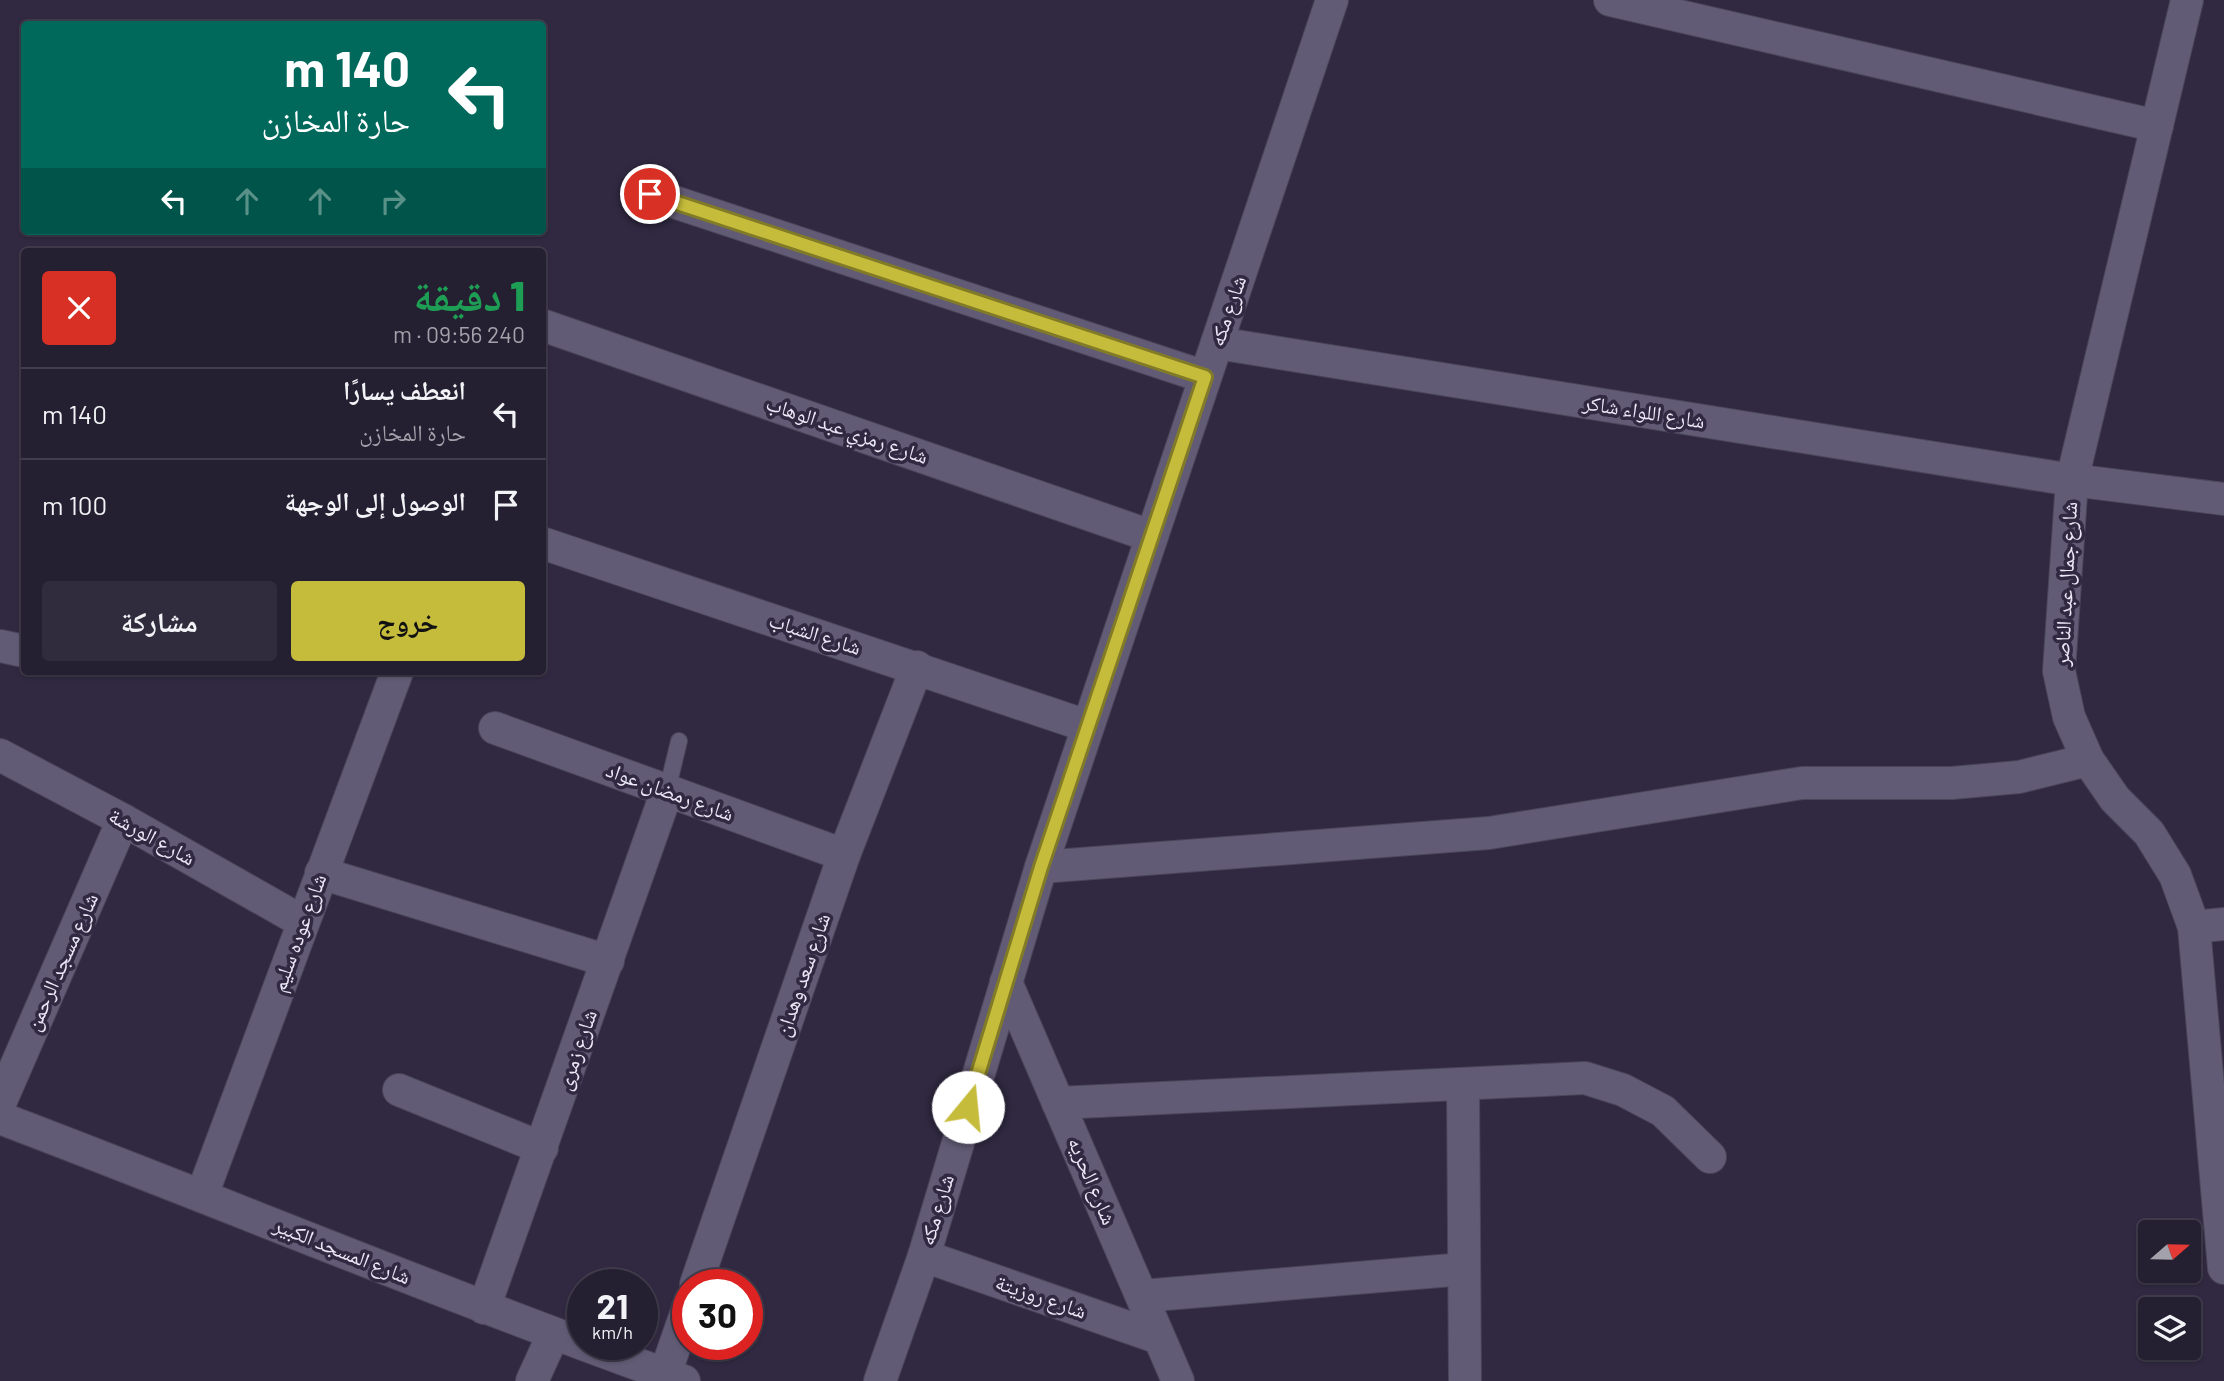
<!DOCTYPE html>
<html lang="ar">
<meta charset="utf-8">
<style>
body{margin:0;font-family:Barlow,"Noto Naskh Arabic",sans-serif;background:#302c3d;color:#f1f3f6;direction:rtl;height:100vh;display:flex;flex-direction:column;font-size:26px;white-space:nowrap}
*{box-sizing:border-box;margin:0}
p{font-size:23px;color:#a3a2ab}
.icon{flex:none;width:38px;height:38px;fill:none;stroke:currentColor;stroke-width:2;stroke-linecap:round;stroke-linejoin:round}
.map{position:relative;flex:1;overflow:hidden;direction:ltr}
.drawer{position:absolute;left:21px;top:248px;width:525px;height:427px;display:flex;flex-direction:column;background:#241f31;border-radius:7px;box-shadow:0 2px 5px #0004,0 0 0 2px #413d4d;direction:rtl}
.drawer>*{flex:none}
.top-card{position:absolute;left:21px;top:21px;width:525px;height:214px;border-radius:7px;box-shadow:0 2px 5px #0004,0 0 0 2px #413d4d;direction:rtl;background:#00695c;color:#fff;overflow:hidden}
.needle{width:46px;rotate:70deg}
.controls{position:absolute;left:2138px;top:1220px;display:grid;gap:14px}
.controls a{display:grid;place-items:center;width:63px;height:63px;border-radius:7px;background:#241f31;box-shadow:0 2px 5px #0004,0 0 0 2px #413d4d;font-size:35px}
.speed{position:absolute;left:567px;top:1269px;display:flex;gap:14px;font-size:35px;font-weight:700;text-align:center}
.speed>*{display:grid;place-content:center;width:91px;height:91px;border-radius:50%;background:#241f31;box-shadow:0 2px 5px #0004,0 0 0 2px #413d4d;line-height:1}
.speed small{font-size:18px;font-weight:400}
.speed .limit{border:10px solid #d22;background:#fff;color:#111}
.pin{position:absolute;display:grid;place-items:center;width:60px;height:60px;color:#fff;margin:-30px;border:4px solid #fff;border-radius:50%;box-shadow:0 2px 7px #0007}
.me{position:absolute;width:77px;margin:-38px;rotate:17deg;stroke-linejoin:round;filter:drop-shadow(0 0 5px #0008)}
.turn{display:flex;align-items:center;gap:24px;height:147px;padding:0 21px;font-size:32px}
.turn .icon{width:91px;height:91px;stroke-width:2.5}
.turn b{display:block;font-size:49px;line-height:60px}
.lanes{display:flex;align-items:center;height:66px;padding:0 21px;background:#0003;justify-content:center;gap:35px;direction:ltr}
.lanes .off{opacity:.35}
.round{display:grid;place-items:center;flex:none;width:74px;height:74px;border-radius:7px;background:#302c3d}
.overview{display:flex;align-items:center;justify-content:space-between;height:119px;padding:0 21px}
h1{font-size:42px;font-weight:800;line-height:52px;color:#1e9e55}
.button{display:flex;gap:14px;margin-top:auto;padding:14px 21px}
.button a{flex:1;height:80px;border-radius:7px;background:#c6bc3c;color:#111;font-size:28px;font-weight:800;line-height:80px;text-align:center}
.button a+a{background:#302c3d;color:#f1f3f6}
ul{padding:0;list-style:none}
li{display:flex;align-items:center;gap:21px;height:91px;padding:0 21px;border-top:2px solid #413d4d}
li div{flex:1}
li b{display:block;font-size:26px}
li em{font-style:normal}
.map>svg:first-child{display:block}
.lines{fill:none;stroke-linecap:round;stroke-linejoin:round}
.lane-casing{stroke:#4a4559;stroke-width:18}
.street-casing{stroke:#4a4559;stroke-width:34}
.lane{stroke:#625b75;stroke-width:16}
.street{stroke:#625b75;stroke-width:32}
.route-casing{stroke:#817a27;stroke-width:18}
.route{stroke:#c6bc3c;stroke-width:12}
.labels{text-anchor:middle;stroke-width:7;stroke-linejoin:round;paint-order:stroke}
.street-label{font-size:21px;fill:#eae7f6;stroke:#302941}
</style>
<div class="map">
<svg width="2224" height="1381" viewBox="0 0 2224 1381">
<rect width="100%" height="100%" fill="#302941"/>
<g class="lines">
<defs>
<path id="lane" d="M667 791 679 741"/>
<g id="street">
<path d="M1610 0 2157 126"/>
<path d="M2187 0 2072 480 2059 671 2069 717 2088 760 2115 799 2149 833 2175 875 2194 927 2224 1268"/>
<path d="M650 194 1205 377"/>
<path d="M542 325 1151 536"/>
<path d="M1217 343 2072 480 2224 499"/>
<path d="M542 543 1087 726"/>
<path d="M0 646 24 651"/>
<path d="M495 728 844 855"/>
<path d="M0 755 123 820 303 922"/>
<path d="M1041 867 1489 833 1802 783H1952L2019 777 2088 760"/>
<path d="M321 873 608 961"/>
<path d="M2194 927 2224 924"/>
<path d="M1006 982 1178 1381"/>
<path d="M1463 1084 1465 1381"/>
<path d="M399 1090 542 1148"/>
<path d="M0 1103 123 820"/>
<path d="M1058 1103 1585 1078 1623 1090 1663 1111 1710 1157"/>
<path d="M0 1118C229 1205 454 1299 684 1381"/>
<path d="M202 1195 397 672"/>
<path d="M924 1256 1159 1338"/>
<path d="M696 1284 844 855 917 667"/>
<path d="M1142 1296 1464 1269"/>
<path d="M484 1308 667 791"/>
<path d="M665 1374 688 1308"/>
<path d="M532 1381 553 1335"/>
<path d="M880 1381 924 1256 1041 867 1332 0"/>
</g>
</defs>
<use href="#lane" class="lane-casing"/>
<use href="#street" class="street-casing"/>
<use href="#lane" class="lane"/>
<use href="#street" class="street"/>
</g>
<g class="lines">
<defs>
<path id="route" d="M650 194 1205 377 1041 867 968 1107"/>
</defs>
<use href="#route" class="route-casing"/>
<use href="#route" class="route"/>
</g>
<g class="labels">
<g class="street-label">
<text transform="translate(1228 311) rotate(-71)" y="7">شارع مكه</text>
<text transform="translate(1644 412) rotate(9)" y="7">شارع اللواء شاكر</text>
<text transform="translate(847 430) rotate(19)" y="7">شارع رمزي عبد الوهاب</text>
<text transform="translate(2066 584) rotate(-87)" y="7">شارع جمال عبد الناصر</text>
<text transform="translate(815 634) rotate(18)" y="7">شارع الشباب</text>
<text transform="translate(670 792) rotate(20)" y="7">شارع رمضان عواد</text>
<text transform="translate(152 837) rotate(29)" y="7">شارع الورشة</text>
<text transform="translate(299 933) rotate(-70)" y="7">شارع عوده سليم</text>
<text transform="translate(62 962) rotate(-66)" y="7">شارع مسجد الرحمن</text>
<text transform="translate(803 975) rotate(-71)" y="7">شارع سعد وهدان</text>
<text transform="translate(577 1050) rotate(-71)" y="7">شارع زمرى</text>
<text transform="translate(1092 1181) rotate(67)" y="7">شارع الحريه</text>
<text transform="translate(937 1210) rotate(-73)" y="7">شارع مكه</text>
<text transform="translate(342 1251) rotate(22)" y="7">شارع المسجد الكبير</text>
<text transform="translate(1041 1297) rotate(19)" y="7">شارع روزيتة</text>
</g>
</g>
</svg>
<div class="controls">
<a><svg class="needle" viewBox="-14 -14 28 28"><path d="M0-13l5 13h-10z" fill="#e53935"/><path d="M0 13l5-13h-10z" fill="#a3a2ab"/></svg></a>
<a><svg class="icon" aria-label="layers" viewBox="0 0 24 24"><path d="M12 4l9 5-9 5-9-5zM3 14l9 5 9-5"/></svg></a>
</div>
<div class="speed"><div>21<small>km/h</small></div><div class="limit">30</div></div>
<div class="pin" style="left:650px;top:194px;background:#d93025"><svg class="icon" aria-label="arrive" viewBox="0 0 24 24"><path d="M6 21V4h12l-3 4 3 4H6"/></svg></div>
<svg class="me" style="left:968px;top:1107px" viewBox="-20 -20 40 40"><circle r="19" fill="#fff"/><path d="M0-13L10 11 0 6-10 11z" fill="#c6bc3c"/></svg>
<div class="top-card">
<div class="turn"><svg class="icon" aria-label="left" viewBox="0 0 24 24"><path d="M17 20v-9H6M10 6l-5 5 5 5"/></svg><div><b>140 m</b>حارة المخازن</div></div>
<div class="lanes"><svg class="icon" aria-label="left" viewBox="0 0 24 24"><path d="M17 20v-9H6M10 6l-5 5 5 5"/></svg><svg class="icon off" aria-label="ahead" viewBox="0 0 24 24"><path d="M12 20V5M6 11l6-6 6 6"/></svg><svg class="icon off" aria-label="ahead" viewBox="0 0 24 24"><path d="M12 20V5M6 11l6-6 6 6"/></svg><svg class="icon off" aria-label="right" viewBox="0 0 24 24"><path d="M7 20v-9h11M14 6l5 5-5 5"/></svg></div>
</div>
<section class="drawer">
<div class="overview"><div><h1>1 دقيقة</h1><p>240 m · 09:56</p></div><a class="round" style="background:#d93025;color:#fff"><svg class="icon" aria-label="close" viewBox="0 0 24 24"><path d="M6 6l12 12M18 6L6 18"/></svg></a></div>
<ul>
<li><svg class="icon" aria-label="left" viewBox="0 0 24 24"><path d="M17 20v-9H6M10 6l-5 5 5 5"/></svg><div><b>انعطف يسارًا</b><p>حارة المخازن</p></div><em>140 m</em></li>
<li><svg class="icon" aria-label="arrive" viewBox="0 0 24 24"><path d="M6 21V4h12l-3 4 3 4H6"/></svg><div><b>الوصول إلى الوجهة</b></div><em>100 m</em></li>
</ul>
<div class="button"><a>خروج</a><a>مشاركة</a></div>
</section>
</div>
